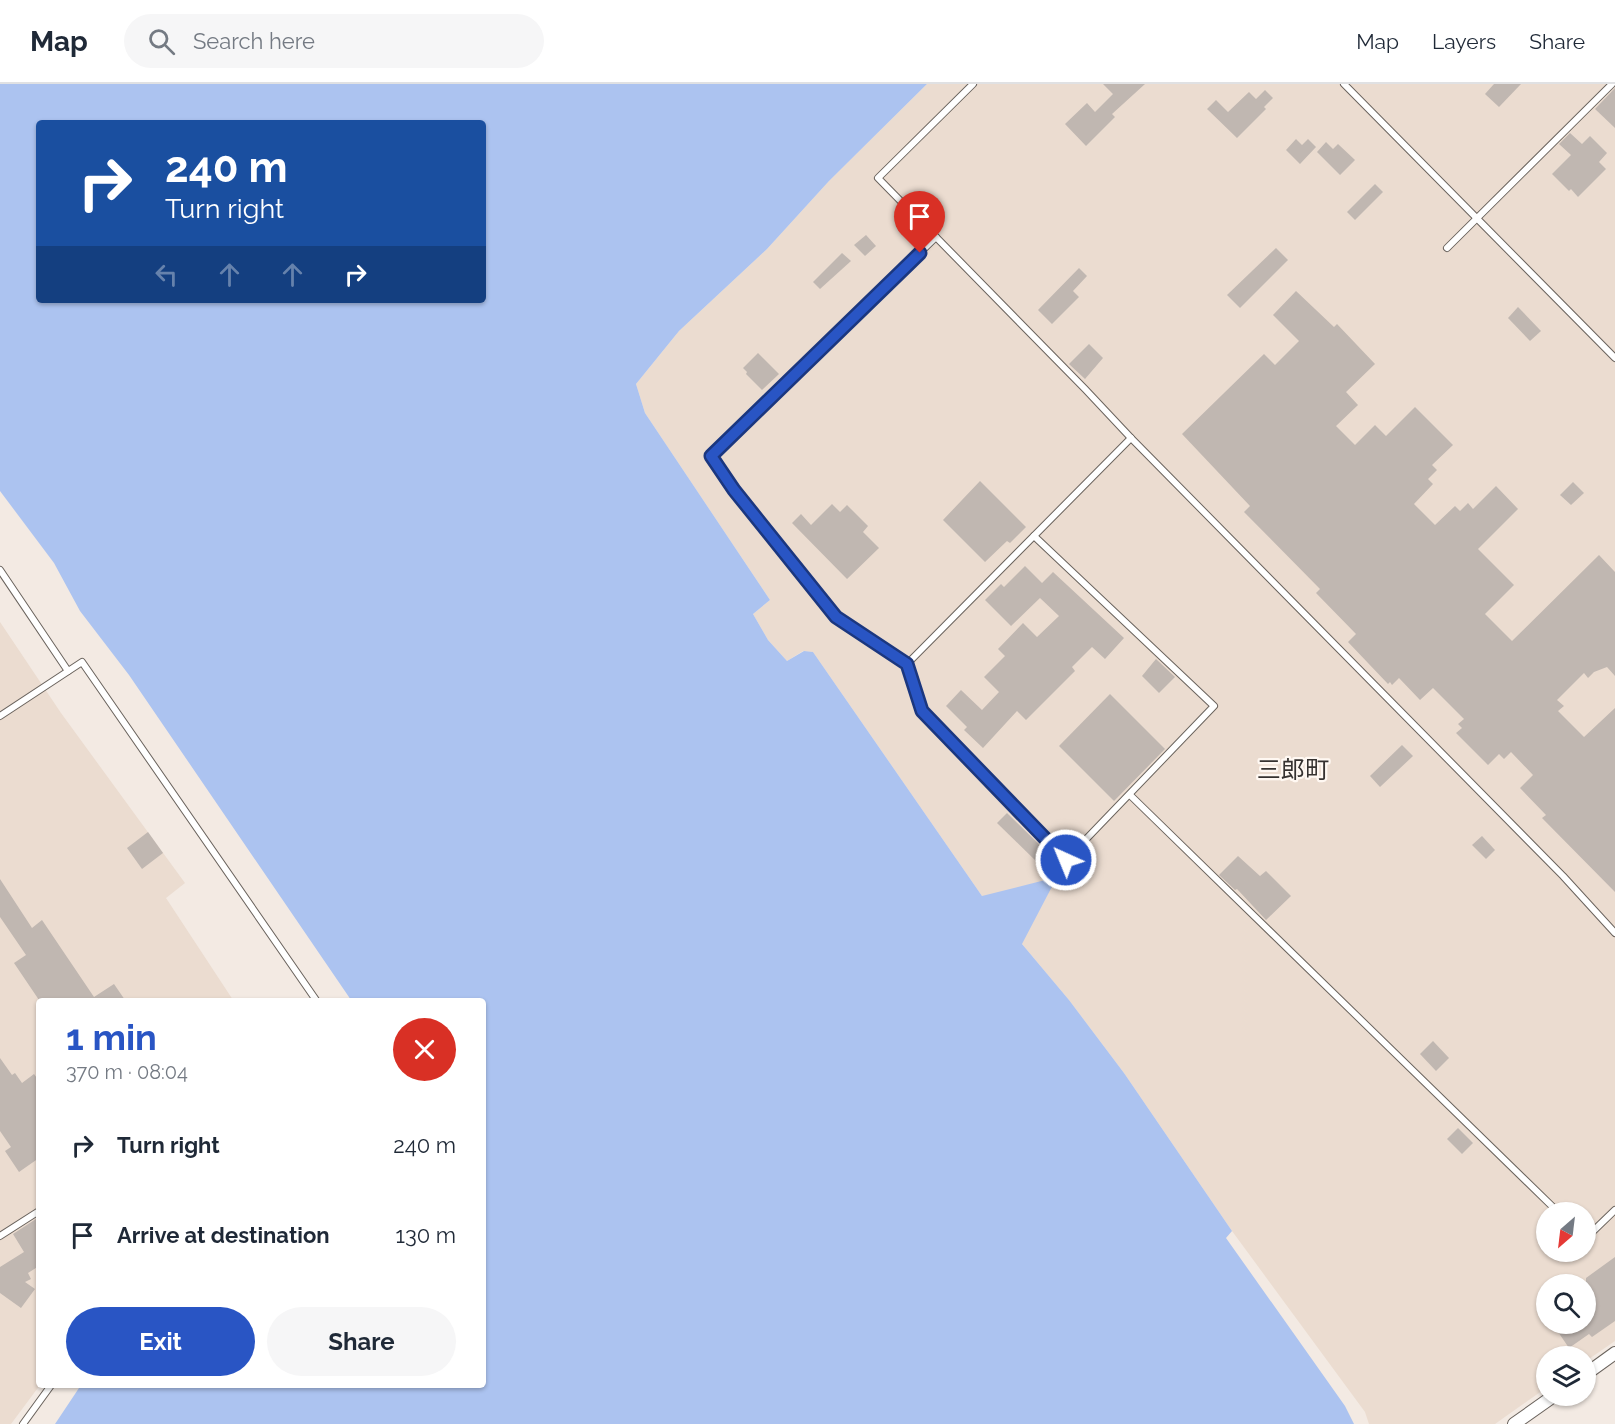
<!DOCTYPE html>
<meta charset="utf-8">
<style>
body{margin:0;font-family:Raleway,"Noto Sans JP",sans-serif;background:#f6f6f7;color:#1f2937;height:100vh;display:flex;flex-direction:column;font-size:22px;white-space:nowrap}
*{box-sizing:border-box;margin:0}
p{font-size:20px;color:#747a83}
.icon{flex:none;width:33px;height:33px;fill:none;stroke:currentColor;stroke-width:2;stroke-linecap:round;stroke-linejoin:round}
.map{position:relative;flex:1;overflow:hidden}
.sheet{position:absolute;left:36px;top:914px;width:450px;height:390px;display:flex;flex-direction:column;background:#fff;border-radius:6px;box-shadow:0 2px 4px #0004}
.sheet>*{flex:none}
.top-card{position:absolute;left:36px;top:36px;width:450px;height:183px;border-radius:6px;box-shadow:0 2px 4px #0004;background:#1a4fa0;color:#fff;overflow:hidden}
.needle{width:39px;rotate:208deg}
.tools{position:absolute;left:1536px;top:1118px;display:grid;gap:12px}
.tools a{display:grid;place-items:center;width:60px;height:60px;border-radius:50%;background:#fff;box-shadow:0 2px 4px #0004;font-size:30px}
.pin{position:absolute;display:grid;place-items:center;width:51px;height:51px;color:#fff;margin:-62px -26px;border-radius:50% 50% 50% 0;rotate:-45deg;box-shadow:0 0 6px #0007}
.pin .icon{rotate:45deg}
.me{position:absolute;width:66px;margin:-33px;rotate:316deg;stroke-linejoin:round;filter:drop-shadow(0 0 4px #0008)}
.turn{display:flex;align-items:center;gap:21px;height:126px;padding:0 30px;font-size:27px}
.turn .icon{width:78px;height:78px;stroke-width:2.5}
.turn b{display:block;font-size:42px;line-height:51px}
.lanes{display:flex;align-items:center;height:57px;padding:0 30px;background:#0003;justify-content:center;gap:30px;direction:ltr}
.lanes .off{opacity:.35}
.round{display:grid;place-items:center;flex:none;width:63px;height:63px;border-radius:32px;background:#f6f6f7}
.summary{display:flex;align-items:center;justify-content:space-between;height:102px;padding:0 30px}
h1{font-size:36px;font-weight:700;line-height:45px;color:#2955c4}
.primary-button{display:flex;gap:12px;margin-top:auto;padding:12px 30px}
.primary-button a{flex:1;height:69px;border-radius:36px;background:#2955c4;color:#fff;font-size:24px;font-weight:700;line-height:69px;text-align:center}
.primary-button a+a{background:#f6f6f7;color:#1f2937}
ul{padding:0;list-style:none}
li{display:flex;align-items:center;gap:18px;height:90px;padding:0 30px}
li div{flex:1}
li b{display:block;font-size:22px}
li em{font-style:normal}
header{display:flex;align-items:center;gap:36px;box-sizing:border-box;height:84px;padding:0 30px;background:#fff;border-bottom:2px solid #e0e1e3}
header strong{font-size:28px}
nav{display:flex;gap:33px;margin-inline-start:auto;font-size:21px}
.search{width:420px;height:54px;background:#f6f6f7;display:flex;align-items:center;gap:15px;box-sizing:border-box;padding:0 21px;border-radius:33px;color:#747a83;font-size:22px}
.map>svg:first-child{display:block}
.built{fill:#ebdcd0;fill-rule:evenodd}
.water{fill:#acc3f0;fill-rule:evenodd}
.building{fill:#c0b7b1}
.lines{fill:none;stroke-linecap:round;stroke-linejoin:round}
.lane-casing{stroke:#6a635d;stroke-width:8}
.street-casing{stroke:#6a635d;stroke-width:14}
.lane{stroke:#fff;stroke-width:6}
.street{stroke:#fff;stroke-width:12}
.route-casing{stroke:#1b377f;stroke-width:15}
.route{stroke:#2955c4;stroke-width:10}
.labels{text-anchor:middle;stroke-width:4.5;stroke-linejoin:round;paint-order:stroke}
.quarter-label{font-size:24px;fill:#363230;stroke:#fff8f2}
</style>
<header>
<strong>Map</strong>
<div class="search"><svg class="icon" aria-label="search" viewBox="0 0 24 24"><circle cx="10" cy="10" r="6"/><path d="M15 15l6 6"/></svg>Search here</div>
<nav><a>Map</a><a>Layers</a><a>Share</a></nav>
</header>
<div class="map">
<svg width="1615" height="1340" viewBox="0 0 1615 1340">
<rect width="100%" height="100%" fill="#f3eae3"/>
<g class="built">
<path d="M927 0H1615V1257L1586 1277V1272H1546V1304L1495 1340H1369L1365 1328 1232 1147 1124 989 1069 916 982 812 813 568 803 567 787 577 768 556 753 530 770 516 645 329 636 300 679 247 767 165 829 97ZM1546 1128H1586V1167H1546ZM1546 1200H1586V1239H1546Z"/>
<path d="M0 538 61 629 185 799 166 814 233 916H39L40 1301 11 1340H0Z"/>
</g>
<path class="water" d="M0 0H927L829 97 767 165 679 247 636 300 645 329 770 516 753 530 768 556 787 577 804 567 813 568 982 812 1057 793 1022 860 1069 916 1124 989 1232 1147 1226 1154 1345 1322 1354 1340H55L81 1301 483 1300V916H351L129 591 80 527 54 479 0 407ZM39 39H483V216H39Z"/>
<g class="building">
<path d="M1103 0H1145L1112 30 1115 33 1086 62 1065 40 1087 19 1095 28 1113 10Z"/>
<path d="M1494 0H1521L1499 23 1485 10Z"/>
<path d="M1615 4V44L1595 25Z"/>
<path d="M1265 6 1273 14 1264 23 1266 25 1237 54 1207 25 1216 16 1228 28 1249 8 1256 15Z"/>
<path d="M1570 49 1582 60 1590 52 1607 69 1599 78 1606 85 1578 113 1571 105 1569 107 1552 90 1571 71 1559 60Z"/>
<path d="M1296 55 1302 61 1308 55 1316 63 1300 80 1286 66Z"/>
<path d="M1326 58 1333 65 1338 60 1355 76 1340 91 1317 68Z"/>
<path d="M1375 100 1383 108 1355 136 1347 128Z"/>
<path d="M866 151 876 162 865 172 854 161Z"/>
<path d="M1276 164 1288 176 1240 224 1227 211Z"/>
<path d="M842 169 851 177 820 205 813 198Z"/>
<path d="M1079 184 1087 192 1073 207 1079 213 1052 240 1038 226Z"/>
<path d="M1296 207 1334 243 1337 240 1375 280 1346 308 1358 321 1336 342 1355 361 1375 341 1386 352 1415 323 1453 361 1432 381 1437 386 1428 395 1433 400 1414 420 1435 441 1455 422 1460 427 1468 419 1473 425 1496 402 1518 425 1478 465 1514 501 1485 530 1512 557 1599 471 1615 488V592L1607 583 1594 588 1588 594 1584 589 1557 616 1564 622 1558 627 1584 653 1615 624V808L1542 734 1546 731 1520 704 1533 691 1511 668 1504 675 1499 670 1488 681 1456 649 1462 644 1458 640 1464 635 1433 604 1420 616 1399 594 1392 601 1390 598 1388 600 1348 558 1356 550 1316 509 1320 505 1244 428 1250 422 1182 350 1264 270 1275 281 1299 257 1273 231Z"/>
<path d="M1518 223 1541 247 1530 257 1508 234Z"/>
<path d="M1089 260 1103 274 1085 295 1069 280Z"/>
<path d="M758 269 779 290 762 306 746 290 747 288 743 284Z"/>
<path d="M980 397 1026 443 1010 459 1007 457 985 478 943 436Z"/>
<path d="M1573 398 1584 409 1571 421 1560 411Z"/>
<path d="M832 420 840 428 847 421 868 442 863 448 879 464 847 495 792 439 801 430 811 441Z"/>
<path d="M1025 482 1042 499 1053 488 1124 554 1105 575 1092 563 1072 583 1075 587 1026 636 1017 627 983 664 964 646 967 643 946 622 961 606 982 626 999 608 984 593 1005 572 998 565 1023 539 1037 553 1059 532 1040 514 1011 542 985 516 1001 500 1004 503Z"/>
<path d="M1156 575 1175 593 1159 609 1142 592Z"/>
<path d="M1110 610 1165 665 1114 717 1059 662Z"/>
<path d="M1402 661 1413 672 1380 703 1370 692Z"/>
<path d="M1007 729 1050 771 1040 781 997 739Z"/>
<path d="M148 748 163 769 142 785 127 764Z"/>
<path d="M1482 752 1495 766 1486 775 1472 761Z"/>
<path d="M1238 772 1260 792 1266 787 1291 812 1266 836 1237 805 1235 806 1219 791Z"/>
<path d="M0 795 32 844 42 836 94 913 114 900 125 916H39L14 879 26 871 0 833Z"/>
<path d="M1433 957 1449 974 1436 987 1420 970Z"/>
<path d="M0 974 12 991 15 989 22 999 34 990 39 997V1074L19 1088 5 1067 11 1063 0 1047Z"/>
<path d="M1458 1044 1473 1059 1462 1070 1447 1055Z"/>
<path d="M39 1133V1182L28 1189 31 1195 25 1198 35 1205 21 1224 0 1209V1183L24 1168 13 1150Z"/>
<path d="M1615 1173V1237L1592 1253 1589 1250 1569 1264 1552 1239H1586V1194Z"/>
</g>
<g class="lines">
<defs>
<g id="lane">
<path d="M973 0 878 94 1085 305 1131 354 1563 792 1615 849"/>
<path d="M1344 0 1615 274"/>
<path d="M936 153 711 372 734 406 836 533 907 580 922 627 1067 775 1214 622 1034 452"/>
<path d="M1447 164 1612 0"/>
<path d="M0 486 68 587"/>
<path d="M907 580 1131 354"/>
<path d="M0 632 82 578 316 916"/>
<path d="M1130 711 1558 1128"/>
<path d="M0 1152 39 1127"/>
<path d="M1586 1154 1615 1126"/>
<path d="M23 1340 52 1300"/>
</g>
<g id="street">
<path d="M1586 1290 1615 1269"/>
<path d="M1514 1340 1555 1311"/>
</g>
</defs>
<use href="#lane" class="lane-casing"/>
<use href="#street" class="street-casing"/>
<use href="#lane" class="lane"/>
<use href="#street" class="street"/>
</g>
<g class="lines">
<defs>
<path id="route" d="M920 169 711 372 734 406 836 533 907 580 922 627 1066 776"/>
</defs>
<use href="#route" class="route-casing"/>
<use href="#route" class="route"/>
</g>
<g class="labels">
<g class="quarter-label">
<text x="1293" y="694">三郎町</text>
</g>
</g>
</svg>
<div class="tools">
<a><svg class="needle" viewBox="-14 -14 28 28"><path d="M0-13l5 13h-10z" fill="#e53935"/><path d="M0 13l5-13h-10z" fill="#747a83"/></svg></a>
<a><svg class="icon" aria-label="search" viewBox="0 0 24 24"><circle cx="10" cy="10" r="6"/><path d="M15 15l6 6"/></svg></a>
<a><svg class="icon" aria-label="layers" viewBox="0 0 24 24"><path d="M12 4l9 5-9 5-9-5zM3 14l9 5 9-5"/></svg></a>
</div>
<div class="pin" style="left:920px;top:169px;background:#d93025"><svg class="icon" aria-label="arrive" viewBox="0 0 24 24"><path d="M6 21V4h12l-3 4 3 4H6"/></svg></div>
<svg class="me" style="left:1066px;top:776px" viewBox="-20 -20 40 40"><circle r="17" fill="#2955c4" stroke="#fff" stroke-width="3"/><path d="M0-11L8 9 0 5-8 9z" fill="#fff"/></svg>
<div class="top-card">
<div class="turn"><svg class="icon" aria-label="right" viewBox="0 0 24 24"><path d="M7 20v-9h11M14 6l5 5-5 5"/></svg><div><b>240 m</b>Turn right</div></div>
<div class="lanes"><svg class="icon off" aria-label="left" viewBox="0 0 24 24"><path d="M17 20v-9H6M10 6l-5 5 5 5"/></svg><svg class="icon off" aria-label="ahead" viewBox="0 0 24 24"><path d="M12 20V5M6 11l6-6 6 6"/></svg><svg class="icon off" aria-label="ahead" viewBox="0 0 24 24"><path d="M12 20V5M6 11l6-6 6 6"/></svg><svg class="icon" aria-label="right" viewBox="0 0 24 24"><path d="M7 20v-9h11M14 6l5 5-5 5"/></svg></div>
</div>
<section class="sheet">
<div class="summary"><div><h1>1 min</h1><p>370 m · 08:04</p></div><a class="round" style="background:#d93025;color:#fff"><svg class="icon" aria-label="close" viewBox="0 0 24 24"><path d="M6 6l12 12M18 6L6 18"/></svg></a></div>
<ul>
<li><svg class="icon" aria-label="right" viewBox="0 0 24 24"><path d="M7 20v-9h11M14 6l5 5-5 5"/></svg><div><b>Turn right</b></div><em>240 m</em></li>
<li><svg class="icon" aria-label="arrive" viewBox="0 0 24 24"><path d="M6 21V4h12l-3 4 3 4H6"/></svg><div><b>Arrive at destination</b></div><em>130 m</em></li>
</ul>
<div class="primary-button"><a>Exit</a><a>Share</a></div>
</section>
</div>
